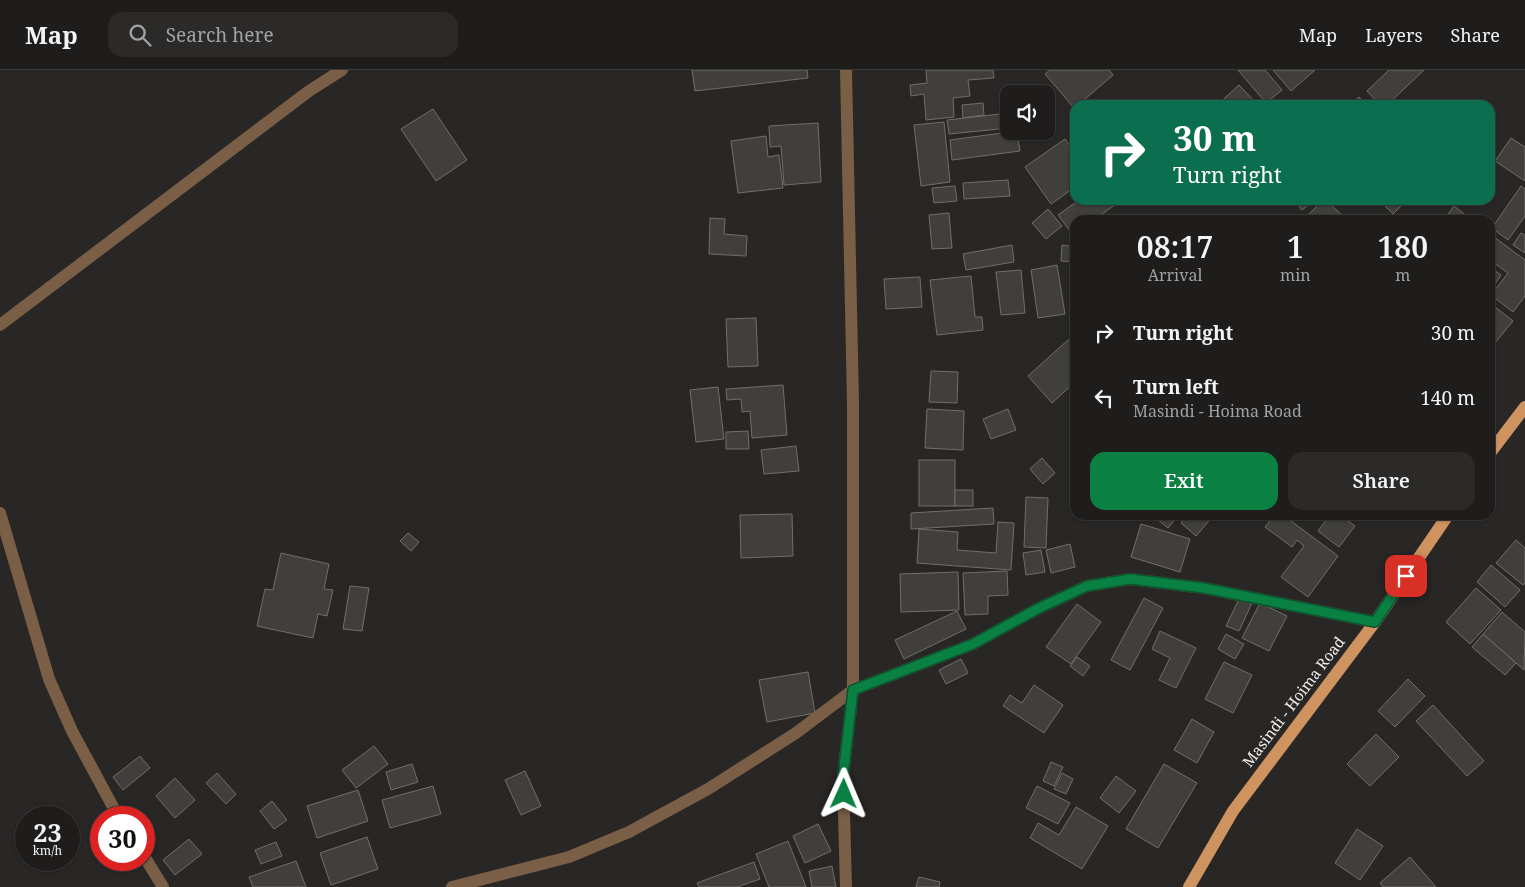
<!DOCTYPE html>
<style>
body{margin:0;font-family:"Noto Serif",serif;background:#2c2a29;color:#f1f3f6;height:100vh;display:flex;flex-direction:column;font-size:19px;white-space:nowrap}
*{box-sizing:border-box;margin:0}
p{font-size:16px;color:#a1a2a3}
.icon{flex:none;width:28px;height:28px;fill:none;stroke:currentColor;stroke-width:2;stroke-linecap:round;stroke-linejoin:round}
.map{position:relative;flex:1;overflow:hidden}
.panel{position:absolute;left:1070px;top:145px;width:425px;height:305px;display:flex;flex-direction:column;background:#1f1d1c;border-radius:15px;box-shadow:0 1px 4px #0004,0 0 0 1px #3c3b3b}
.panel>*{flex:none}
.top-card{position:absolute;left:1070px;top:30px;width:425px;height:105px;border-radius:15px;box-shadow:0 1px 4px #0004,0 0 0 1px #3c3b3b;background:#0b6e4f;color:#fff;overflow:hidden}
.controls{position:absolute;left:1000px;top:15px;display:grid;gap:10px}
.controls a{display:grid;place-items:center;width:55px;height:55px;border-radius:10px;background:#1f1d1c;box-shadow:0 1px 4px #0004,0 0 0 1px #3c3b3b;font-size:25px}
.speed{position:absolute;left:15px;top:736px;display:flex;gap:10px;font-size:25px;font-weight:700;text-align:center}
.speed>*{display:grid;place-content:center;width:65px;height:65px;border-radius:50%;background:#1f1d1c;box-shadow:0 1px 4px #0004,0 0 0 1px #3c3b3b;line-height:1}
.speed small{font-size:12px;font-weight:400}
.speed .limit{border:8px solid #d22;background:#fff;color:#111}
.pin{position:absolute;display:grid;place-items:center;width:42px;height:42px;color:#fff;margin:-21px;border-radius:10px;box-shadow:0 2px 8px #0006}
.me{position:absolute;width:55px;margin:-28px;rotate:1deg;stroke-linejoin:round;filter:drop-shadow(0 0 4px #0008)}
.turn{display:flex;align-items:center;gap:18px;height:105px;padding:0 20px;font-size:22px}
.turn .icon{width:65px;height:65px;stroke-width:2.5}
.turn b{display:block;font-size:35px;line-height:42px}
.eta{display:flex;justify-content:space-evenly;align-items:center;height:85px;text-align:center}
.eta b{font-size:30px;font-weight:600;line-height:35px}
.cta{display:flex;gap:10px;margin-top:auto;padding:10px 20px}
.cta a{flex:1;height:58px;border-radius:15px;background:#0b8043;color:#fff;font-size:20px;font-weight:600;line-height:58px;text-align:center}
.cta a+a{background:#2c2a29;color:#f1f3f6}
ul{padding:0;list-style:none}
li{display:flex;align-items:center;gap:15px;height:65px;padding:0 20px}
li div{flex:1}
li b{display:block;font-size:19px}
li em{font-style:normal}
header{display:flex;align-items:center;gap:30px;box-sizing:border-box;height:70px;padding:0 25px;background:#1f1d1c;border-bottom:1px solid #3c3b3b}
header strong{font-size:24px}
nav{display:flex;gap:28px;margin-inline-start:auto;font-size:18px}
.search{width:350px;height:45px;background:#2c2a29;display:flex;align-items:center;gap:12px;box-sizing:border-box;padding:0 18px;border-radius:15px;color:#a1a2a3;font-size:19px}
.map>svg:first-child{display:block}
.building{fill:#413f3c;stroke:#716e6b}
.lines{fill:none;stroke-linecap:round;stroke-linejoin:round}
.minor{stroke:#7b5e46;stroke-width:12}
.major{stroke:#cf935f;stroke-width:12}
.route-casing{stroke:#07532c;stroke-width:12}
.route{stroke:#0b8043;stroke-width:9}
.labels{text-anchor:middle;stroke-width:5;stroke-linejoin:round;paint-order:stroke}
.street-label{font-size:15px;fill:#efedec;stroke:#292725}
</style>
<header>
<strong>Map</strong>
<div class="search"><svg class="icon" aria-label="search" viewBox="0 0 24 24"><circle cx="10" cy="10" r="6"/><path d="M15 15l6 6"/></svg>Search here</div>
<nav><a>Map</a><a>Layers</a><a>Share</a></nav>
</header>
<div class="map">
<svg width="1525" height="817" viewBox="0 0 1525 817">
<rect width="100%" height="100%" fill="#292725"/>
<g class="building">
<path d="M692 0H807L808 8 695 21Z"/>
<path d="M926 0H993L994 8 968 10 970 26 953 28 954 47 926 50 924 24 911 26 910 15 927 13Z"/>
<path d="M1050 0H1109L1113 5 1078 35H1075L1074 38 1045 4Z"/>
<path d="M1238 0H1265L1282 20 1266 33Z"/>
<path d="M1273 0H1315L1291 21Z"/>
<path d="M1389 0H1424L1387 35H1380L1367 21Z"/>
<path d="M1239 15 1258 35H1217Z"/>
<path d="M1359 27 1367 35H1350Z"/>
<path d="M983 33 984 45 963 48 962 35Z"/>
<path d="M433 39 467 90 436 111 401 59Z"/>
<path d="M1009 43V58L949 64 947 50Z"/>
<path d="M944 52 950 112 921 116 914 55Z"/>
<path d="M818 53 821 112 784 115 781 76 770 77 769 56Z"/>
<path d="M1017 61 1020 81 952 90 950 70Z"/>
<path d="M766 66 768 87 779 85 783 118 738 123 731 71Z"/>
<path d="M1511 68 1525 77V111L1495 91Z"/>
<path d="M1065 69 1075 83V117L1051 134 1025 97Z"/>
<path d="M1008 110 1010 126 964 129 963 113Z"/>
<path d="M955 116 957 131 934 133 932 118Z"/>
<path d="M1521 116 1525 119V146L1508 170 1492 158Z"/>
<path d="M1079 130H1113L1116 134 1094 150H1075V163L1073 165 1058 145Z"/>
<path d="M1294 130H1315L1302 140Z"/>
<path d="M1323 130H1326L1347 150H1315L1309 144Z"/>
<path d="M1379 130H1405L1406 131 1393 144Z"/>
<path d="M1454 136 1472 150H1444Z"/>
<path d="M1048 139 1062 156 1046 169 1032 153Z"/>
<path d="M949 143 952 178 932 179 929 145Z"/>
<path d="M710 148 725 149 724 164 747 166 746 186 709 184Z"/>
<path d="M1521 163 1525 165V183L1513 175Z"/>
<path d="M1490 164 1525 190V226L1513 242 1491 225 1508 203 1490 190Z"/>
<path d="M1012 175 1014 192 966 200 963 184Z"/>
<path d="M1062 175 1075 177V192L1061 191Z"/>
<path d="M1057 195 1065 244 1038 248 1031 200Z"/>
<path d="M1490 197 1501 205 1490 222Z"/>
<path d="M1021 200 1025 243 1001 245 996 202Z"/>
<path d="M971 206 975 247H982L983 260 937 265 930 210Z"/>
<path d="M920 207 922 237 886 239 884 209Z"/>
<path d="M1490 233 1513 251 1490 279Z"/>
<path d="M756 248 758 296 728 297 726 249Z"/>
<path d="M1069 269 1075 276V312L1052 333 1028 306Z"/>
<path d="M931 301 958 302 957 333 929 332Z"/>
<path d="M783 315 787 365 752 368 750 341 742 342 741 329 727 330 726 319Z"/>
<path d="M718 317 724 369 696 372 690 320Z"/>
<path d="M927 339 964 341 963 380 925 378Z"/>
<path d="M1008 339 1016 360 991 369 983 349Z"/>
<path d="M748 361 749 379H726V362Z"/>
<path d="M796 376 799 401 764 404 761 380Z"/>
<path d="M1042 388 1055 403 1043 414 1030 399Z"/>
<rect x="919" y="390" width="36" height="46"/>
<rect x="955" y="420" width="18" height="16"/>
<path d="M1026 427 1048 428 1046 478 1024 477Z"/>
<path d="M993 438 994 454 911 459V443Z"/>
<path d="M792 444 793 486 741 488 740 445Z"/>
<path d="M1152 445H1179L1168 458Z"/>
<path d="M1188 445H1214L1196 466 1181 453Z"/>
<path d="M1275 445H1283L1338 486 1308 527 1281 507 1304 476 1297 470 1292 477 1265 457Z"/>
<path d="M1330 445H1340L1355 456 1339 477 1318 461Z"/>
<path d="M998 452 1014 453 1011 500 917 493 919 459 958 462 957 480 996 483Z"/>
<path d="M1141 454 1190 469 1180 502 1131 487Z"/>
<path d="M408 463 419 472 411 481 400 471Z"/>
<path d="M1516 470 1525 478V513L1523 515 1496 493Z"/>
<path d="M1070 474 1075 497 1051 503 1046 480Z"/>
<path d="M1041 480 1045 502 1026 505 1023 483Z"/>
<path d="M281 483 329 494 324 519 333 520 327 546 318 544 313 568 257 556 265 519 273 520Z"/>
<path d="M1491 495 1520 520 1505 537 1477 512Z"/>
<path d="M1007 501 1008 525 988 526V544L965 545 963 503Z"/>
<path d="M958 502 959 540 901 542 900 504Z"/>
<path d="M350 516 369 518 362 561 343 559Z"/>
<path d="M1476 518 1501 540 1470 574 1446 552Z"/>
<path d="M1240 527 1252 533 1239 561 1226 556Z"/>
<path d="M1144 528 1163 538 1130 600 1111 590Z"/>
<path d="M1260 533 1287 546 1269 581 1242 568Z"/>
<path d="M1077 534 1101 552 1071 594 1046 577Z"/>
<path d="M957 541 966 559 904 589 895 570Z"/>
<path d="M1502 542 1525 562 1524 600 1483 564Z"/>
<path d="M1160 561 1196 578 1176 618 1159 610 1170 588 1152 579Z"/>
<path d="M1226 564 1244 574 1235 589 1218 579Z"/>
<path d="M1483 564 1516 593 1505 605 1472 577Z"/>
<path d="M1077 587 1090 596 1083 606 1070 596Z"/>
<path d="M961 589 968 603 946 614 939 600Z"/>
<path d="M1224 592 1252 605 1233 643 1205 629Z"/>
<path d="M808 602 815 643 767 652 759 610Z"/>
<path d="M1408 609 1425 626 1395 657 1378 641Z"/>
<path d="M1034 615 1063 635 1044 663 1003 636 1010 625 1022 633Z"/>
<path d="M1433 635 1484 691 1467 706 1416 651Z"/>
<path d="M1192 649 1214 662 1197 693 1174 680Z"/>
<path d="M1376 664 1399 687 1370 716 1347 694Z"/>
<path d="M374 676 388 694 356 718 342 700Z"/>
<path d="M140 686 150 698 123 720 113 707Z"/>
<path d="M1051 692 1063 697 1054 716 1043 711Z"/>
<path d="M412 694 418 712 391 720 386 702Z"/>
<path d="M1164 694 1197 713 1158 778 1126 759Z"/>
<path d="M525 701 541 736 521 745 505 710Z"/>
<path d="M217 703 236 724 226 734 206 713Z"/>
<path d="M1062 703 1073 709 1066 724 1054 719Z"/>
<path d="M1116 706 1136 721 1119 743 1100 728Z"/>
<path d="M175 708 195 730 175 748 156 726Z"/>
<path d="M433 716 441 744 390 758 382 730Z"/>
<path d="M1037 716 1070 733 1058 754 1026 738Z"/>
<path d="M358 720 368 751 317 768 307 736Z"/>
<path d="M272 731 287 750 274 759 260 741Z"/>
<path d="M1076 737 1108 756 1082 799 1030 768 1038 753 1059 765Z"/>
<path d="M818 754 831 781 805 793 793 766Z"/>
<path d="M1357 759 1383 776 1360 810 1335 793Z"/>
<path d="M367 767 378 799 331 815 320 783Z"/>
<path d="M189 769 202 784 175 805 163 790Z"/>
<path d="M788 771 806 817H769L756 784Z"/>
<path d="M276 772 282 786 261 794 255 780Z"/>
<path d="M1410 787 1436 817H1383L1380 813Z"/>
<path d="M296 791 306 817H253L249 807Z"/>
<path d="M754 792 760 809 737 817H699L697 813Z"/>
<path d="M832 796 836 817H812L809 801Z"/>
<path d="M919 807 940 812 939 817H916Z"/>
</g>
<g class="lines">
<g class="minor">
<path d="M0 255 309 21 342 0"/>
<path d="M0 443 49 609 72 661 119 748"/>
<path d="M144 786 163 817"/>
<path d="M452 817 569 787 629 762 708 719 796 663 853 620 973 574 1039 538 1087 516 1130 509 1204 518 1375 552"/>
<path d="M846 817 843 706 853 620V333L846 0"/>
</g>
<g class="major">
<path d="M1490 383 1525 337"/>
<path d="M1189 817 1233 741 1375 552 1448 445"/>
</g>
</g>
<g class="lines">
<defs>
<path id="route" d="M844 724 843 706 853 620 973 574 1039 538 1087 516 1130 509 1204 518 1375 552 1406 506"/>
</defs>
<use href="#route" class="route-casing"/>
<use href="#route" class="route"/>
</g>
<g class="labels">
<g class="street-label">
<text transform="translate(1294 632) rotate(-53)" y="5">Masindi - Hoima Road</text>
</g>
</g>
</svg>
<div class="controls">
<a><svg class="icon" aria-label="sound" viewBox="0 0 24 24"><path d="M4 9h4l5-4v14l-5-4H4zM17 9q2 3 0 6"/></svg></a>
</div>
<div class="speed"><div>23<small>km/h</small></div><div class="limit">30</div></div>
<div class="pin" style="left:1406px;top:506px;background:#d93025"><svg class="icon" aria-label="arrive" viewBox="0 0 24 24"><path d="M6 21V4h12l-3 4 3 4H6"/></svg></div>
<svg class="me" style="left:844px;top:724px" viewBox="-20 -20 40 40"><path d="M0-17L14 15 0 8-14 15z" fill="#0b8043" stroke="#fff" stroke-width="4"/></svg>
<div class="top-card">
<div class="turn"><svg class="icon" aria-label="right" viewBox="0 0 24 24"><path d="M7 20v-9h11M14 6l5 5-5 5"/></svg><div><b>30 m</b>Turn right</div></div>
</div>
<section class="panel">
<div class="eta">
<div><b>08:17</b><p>Arrival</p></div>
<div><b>1</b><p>min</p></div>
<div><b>180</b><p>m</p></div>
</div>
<ul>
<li><svg class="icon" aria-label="right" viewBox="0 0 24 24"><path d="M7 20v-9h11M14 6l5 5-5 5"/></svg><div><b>Turn right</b></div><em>30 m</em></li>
<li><svg class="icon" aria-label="left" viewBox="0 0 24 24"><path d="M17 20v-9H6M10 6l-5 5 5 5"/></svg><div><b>Turn left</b><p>Masindi - Hoima Road</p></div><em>140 m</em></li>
</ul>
<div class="cta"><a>Exit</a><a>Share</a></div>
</section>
</div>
